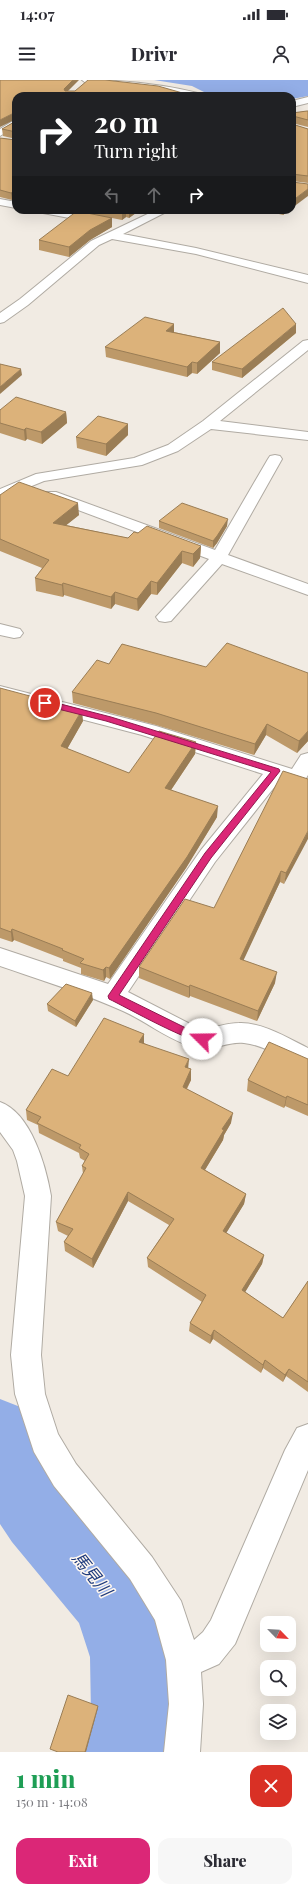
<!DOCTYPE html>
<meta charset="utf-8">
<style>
body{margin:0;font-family:"Playfair Display","Noto Sans JP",serif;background:#f7f7f7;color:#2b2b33;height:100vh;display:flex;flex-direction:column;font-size:15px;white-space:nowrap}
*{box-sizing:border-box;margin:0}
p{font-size:13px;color:#7c7c81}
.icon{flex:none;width:22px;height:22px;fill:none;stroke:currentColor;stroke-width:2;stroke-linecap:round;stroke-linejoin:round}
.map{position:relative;height:1672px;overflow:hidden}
.drawer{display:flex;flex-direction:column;background:#fff;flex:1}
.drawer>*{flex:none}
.banner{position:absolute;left:12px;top:12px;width:284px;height:122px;border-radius:12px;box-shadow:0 4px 16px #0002;background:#202124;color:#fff;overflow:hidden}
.needle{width:26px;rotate:115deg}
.controls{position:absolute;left:260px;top:1536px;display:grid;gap:8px}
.controls a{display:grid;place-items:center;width:36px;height:36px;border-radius:8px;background:#fff;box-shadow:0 4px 16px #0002;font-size:20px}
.pin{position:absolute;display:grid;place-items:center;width:34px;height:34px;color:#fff;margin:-17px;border:2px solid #fff;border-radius:50%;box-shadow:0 1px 4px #0007}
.me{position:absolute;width:44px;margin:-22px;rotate:292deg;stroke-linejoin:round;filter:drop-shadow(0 0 3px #0008)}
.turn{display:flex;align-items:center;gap:14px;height:84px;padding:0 16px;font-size:18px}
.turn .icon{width:52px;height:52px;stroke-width:2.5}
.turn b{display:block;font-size:28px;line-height:34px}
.lanes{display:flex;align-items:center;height:38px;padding:0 16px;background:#0003;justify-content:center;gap:20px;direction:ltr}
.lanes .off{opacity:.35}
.round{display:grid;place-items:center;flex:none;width:42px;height:42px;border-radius:12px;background:#f7f7f7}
.head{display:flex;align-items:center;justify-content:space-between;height:68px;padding:0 16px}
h1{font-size:24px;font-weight:800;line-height:30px;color:#1e9e55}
.primary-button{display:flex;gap:8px;margin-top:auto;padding:8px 16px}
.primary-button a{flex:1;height:46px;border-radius:12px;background:#db2777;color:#fff;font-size:16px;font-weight:800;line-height:46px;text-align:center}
.primary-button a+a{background:#f7f7f7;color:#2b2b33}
.status{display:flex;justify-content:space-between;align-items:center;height:28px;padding:0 20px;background:#fff;direction:ltr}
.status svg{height:11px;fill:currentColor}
header{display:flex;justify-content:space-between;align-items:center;height:52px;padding:0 16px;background:#fff;font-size:18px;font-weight:800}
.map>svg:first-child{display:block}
.water{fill:#93aee7}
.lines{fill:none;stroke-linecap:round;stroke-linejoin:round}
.river{fill:#93aee7;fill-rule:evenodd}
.minor-casing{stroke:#b0aba3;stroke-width:2}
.minor{fill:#fff;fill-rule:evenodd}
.wall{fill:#bd9969}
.shaded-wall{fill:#9a7d55}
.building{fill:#dcb27a;stroke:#9a7d55}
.route{fill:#db2777;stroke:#8e194d}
.labels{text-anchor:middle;stroke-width:3;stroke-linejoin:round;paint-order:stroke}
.near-water-label{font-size:17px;font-style:italic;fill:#1f3b7d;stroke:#fff8f1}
</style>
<div class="status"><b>14:07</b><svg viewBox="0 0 49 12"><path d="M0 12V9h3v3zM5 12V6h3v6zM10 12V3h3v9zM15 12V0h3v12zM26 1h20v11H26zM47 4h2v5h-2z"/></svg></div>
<header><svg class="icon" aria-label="menu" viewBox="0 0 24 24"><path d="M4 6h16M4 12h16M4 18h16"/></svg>Drivr<svg class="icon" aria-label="person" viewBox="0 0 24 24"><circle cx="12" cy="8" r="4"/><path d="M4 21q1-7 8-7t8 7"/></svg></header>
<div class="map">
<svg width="308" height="1672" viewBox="0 0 308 1672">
<rect width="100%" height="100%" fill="#f1ebe3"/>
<path class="water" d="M154 0H308V16L292 19V16H212L192 6Z"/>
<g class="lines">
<path class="river" d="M0 1319 28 1330 42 1366 70 1404 143 1488 178 1577 181 1634 175 1672H83L91 1634 90 1577 79 1543 12 1462 0 1444Z"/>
<defs>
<g id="minor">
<path d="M82 0C122 0 163 4 202 14L203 16H187L168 12 86 3Z"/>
<path d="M308 17V23L292 27V21Z"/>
<path d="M16 39V46L0 56V49Z"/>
<path d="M0 119 16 122V128L0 125Z"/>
<path d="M38 130H60L101 138 106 141 101 144 43 133Z"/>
<path d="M156 130H170L123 154 196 168 308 195V203L196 174 112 159 99 165 28 225 4 242 0 243V233L20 219 91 161Z"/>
<path d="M308 260V270L220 341 308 352V360L211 349 178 371 142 385 44 401 0 419V409L36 394 134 378 168 365 203 341 303 261Z"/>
<path d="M275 375 280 376 282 379 228 475 308 504V515L222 484 171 541 165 542 159 541 156 537 209 479 46 418 43 415 46 412H56L215 470 268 379 270 376Z"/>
<path d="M0 544 20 549 23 553 20 557 14 558 0 555Z"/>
<path d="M0 606 156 646 292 689 301 675 308 673V695L303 703 296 705 280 700 215 782 128 912 196 947C211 951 223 943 239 943 262 942 288 958 308 968V989C287 982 266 965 244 963 226 961 211 973 193 967 167 959 147 942 123 931 83 913 41 900 0 886V868L108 904 201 770 263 694 142 655 0 618Z"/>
<path d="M0 1022C31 1033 46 1086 51 1116L41 1275 45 1314 58 1354 76 1384 152 1477 181 1521 194 1560 203 1552 211 1540 285 1370 297 1348 308 1344V1390L235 1564 219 1584 201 1592 203 1624 200 1672H164L169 1624 166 1580 155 1540 130 1499 54 1406 34 1372 15 1314 11 1275 25 1116 17 1081 13 1070 0 1052Z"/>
</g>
</defs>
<use href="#minor" class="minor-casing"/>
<use href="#minor" class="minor"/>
</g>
<g class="wall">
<path d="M308 31V47L292 43V33Z"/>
<path d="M16 41V59L3 56 2 49Z"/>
<path d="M292 44 308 49V103L292 101Z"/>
<path d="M0 58 16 60 12 120 0 117Z"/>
<path d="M87 130H140L129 138 126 137 122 140 112 138V147L90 160 69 177 39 170V160L88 133Z"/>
<path d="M262 130H289L283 135Z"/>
<path d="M174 252 220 262V273L197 294 192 293 187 297 106 277 105 267Z"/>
<path d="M296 253 242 298 212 290V282Z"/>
<path d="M0 330 66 332 67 343 42 364 27 359 25 361 0 353Z"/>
<path d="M128 344V355L106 376 77 368 76 357Z"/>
<path d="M0 415 79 435 66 445 128 458 138 453 201 466 200 478 193 487 182 483 157 515 151 514 138 531 115 524 111 529 64 515 63 517 36 511 35 498 42 488 0 471Z"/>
<path d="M159 441 227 446 217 463 213 468 159 448Z"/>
<path d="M122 564 308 661 297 673 266 655 254 675 156 645 73 623 72 612 109 584Z"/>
<path d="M0 608 83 641 67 669 129 693 196 662 195 674 171 710 217 737 186 788 110 899 106 897 104 901 81 894V888L63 881V879L14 860 12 862 0 858Z"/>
<path d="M308 699 284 804 280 802 243 880 275 903 257 941 190 916 189 918 139 898V887L214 828Z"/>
<path d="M93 920 76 947 48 931 47 924Z"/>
<path d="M144 954V963L188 988 191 1000 187 1009 231 1043 224 1055 223 1060 205 1090 246 1114 244 1124 226 1153 264 1175 262 1184 245 1212 283 1238 308 1201V1312L286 1296 283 1302 263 1288 261 1293 213 1259 210 1264 189 1251 190 1243 202 1222 148 1187 147 1178 169 1145 128 1121 93 1188 65 1171 64 1162 68 1156 58 1151 56 1142 83 1094 82 1086 85 1081 80 1078 79 1073 39 1053 38 1045 27 1040 26 1030 68 996Z"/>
<path d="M308 979V1036L285 1026 284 1028 247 1011 248 1000Z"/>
</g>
<g class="shaded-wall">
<path d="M73 0H79L64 15V9Z"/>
<path d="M16 32V39L0 47V40Z"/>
<path d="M308 109V116L292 128V121Z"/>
<path d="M16 110V117L12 120 11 113Z"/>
<path d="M126 130V137L122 140V133Z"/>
<path d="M130 130H140L129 138V131Z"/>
<path d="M284 130H289L283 135Z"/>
<path d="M112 138V147L90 160 69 177V167L90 150Z"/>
<path d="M174 244V255L166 251Z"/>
<path d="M296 244V253L242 298V289Z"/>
<path d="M220 262V273L197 294V283Z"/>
<path d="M192 282V293L187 297V287Z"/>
<path d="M21 289 22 295 0 314V307Z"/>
<path d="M66 332 67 343 42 364 41 352Z"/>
<path d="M128 344V355L106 376V364Z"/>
<path d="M26 348 27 359 25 361 24 350Z"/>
<path d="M78 423 79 435 54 455 53 443Z"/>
<path d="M228 439 227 446 217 463 213 468V461Z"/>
<path d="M201 466 200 478 193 487V474Z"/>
<path d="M182 471V483L157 515V503Z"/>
<path d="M151 501V514L138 531 137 519Z"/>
<path d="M63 503 64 515 63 517 62 505Z"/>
<path d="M115 512V524L111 529V517Z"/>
<path d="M82 630 83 641 62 678 61 666Z"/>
<path d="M267 644 266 655 254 675 255 664Z"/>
<path d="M308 651V661L297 673 299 661Z"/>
<path d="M196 662 195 674 165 719V708Z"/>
<path d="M218 726 217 737 186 788 110 899 109 888Z"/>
<path d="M308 751V759L284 804 286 793Z"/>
<path d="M281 791 280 802 239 890 240 879Z"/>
<path d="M12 849 14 860 12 862 11 852Z"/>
<path d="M106 887V897L104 901 103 890Z"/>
<path d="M277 892 275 903 257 941 258 931Z"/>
<path d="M190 905V916L189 918V907Z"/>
<path d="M92 913 93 920 76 947 75 941Z"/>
<path d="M144 954V965L139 962Z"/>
<path d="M189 979 188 990 185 987Z"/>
<path d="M191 989V1000L182 1017 183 1007Z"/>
<path d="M287 1016 285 1026 284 1028 286 1018Z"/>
<path d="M233 1033 231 1043 224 1055 223 1060 200 1098 201 1088 222 1049Z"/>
<path d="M128 1112V1121L93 1188 92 1179Z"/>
<path d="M246 1114 244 1124 222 1160 223 1151Z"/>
<path d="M264 1175 262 1184 241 1219 242 1210Z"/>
<path d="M214 1250 213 1259 210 1264 211 1256Z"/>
<path d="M265 1280 263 1288 261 1293 263 1285Z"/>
<path d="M289 1289 286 1296 283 1302 285 1295Z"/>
<path d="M98 1626V1628L86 1672H85Z"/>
</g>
<g class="building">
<path d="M0 0H73L64 9 65 11H75L88 0H105L158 6 193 16H16V32L0 40Z"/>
<path d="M307 31H308V40L293 36 292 37V33Z"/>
<path d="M16 41V52L2 49Z"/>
<path d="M292 44 308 49V96L292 94Z"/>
<path d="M0 58 16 60V110L11 113 0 110Z"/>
<path d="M292 102 308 104V109L292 121Z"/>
<path d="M106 130H130L129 131 126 130 122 133Z"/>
<path d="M77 131 112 138 90 150 69 167 39 160Z"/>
<path d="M283 228 296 244 242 289 212 282Z"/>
<path d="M145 237 174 244 166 251 220 262 197 283 192 282 187 287 105 267Z"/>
<path d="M0 284 21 289 0 307Z"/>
<path d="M16 317 66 332 41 352 26 348 24 350 0 343V330Z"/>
<path d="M98 336 128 344 106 364 76 357Z"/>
<path d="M19 402 78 423 53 443 128 458 134 452 138 453 147 446 201 466 193 474 182 471 157 503 151 501 137 519 115 512 111 517 63 503 62 505 35 498 49 480 0 459V415Z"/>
<path d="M182 423 228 439 217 456 213 461 159 441Z"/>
<path d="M227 563 308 593V651L299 661 267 644 255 664 156 633 72 612 97 580 109 584 122 564 206 587Z"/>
<path d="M0 608 82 630 61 666 129 693 159 651 196 662 165 708 218 726 187 777 109 888 106 887 103 890 80 883 84 879 62 870 63 869 12 849 11 852 0 848Z"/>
<path d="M283 691 308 699V751L286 793 281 791 240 879 277 892 258 931 190 905 189 907 139 887 185 819 214 828Z"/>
<path d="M66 904 92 913 75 941 47 924Z"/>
<path d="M104 938 144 954 139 962 189 979 185 987 191 989 183 1007 233 1033 222 1049 224 1050 201 1088 246 1114 223 1151 264 1175 242 1210 283 1238 308 1201V1302L289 1289 285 1295 265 1280 263 1285 214 1250 211 1256 190 1243 206 1215 147 1178 174 1139 128 1112 92 1179 64 1162 73 1149 56 1142 86 1088 82 1086 89 1074 79 1068 81 1065 37 1043 41 1037 26 1030 52 989 68 996Z"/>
<path d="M269 962 308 979V1025L287 1016 286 1018 248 1000Z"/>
<path d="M68 1615 98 1626 85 1672H58L50 1669Z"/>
</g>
<path class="route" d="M45 620 111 637 279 689 280 691 211 778 119 915 192 951 206 956 207 959 206 962C195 966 124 926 109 919L108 916 205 773 271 692 106 641 42 625V621Z"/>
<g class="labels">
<g class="near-water-label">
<text transform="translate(92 1494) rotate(51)" y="6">馬見川</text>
</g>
</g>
</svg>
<div class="controls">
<a><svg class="needle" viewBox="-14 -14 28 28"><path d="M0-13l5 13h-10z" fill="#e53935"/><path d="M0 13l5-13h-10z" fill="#7c7c81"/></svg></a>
<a><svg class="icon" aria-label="search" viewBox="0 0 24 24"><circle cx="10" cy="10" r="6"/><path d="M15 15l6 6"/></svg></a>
<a><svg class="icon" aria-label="layers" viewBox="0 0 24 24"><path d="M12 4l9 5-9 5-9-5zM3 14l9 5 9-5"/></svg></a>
</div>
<div class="pin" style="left:45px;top:623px;background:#d93025"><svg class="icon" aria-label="arrive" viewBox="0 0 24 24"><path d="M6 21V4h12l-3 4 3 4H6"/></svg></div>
<svg class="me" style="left:202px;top:959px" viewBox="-20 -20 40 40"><circle r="19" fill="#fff"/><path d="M0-13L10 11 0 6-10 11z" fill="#db2777"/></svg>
<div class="banner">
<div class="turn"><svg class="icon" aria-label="right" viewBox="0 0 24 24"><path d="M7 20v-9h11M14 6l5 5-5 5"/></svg><div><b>20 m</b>Turn right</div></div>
<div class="lanes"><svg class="icon off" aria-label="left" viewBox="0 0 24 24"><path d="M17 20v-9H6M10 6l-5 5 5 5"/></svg><svg class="icon off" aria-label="ahead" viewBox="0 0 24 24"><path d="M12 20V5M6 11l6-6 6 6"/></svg><svg class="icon" aria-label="right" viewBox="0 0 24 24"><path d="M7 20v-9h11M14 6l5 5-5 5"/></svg></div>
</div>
</div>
<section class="drawer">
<div class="head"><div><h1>1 min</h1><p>150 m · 14:08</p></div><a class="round" style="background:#d93025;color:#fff"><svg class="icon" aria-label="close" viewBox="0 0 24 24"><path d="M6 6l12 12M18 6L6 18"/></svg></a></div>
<div class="primary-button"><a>Exit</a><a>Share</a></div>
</section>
